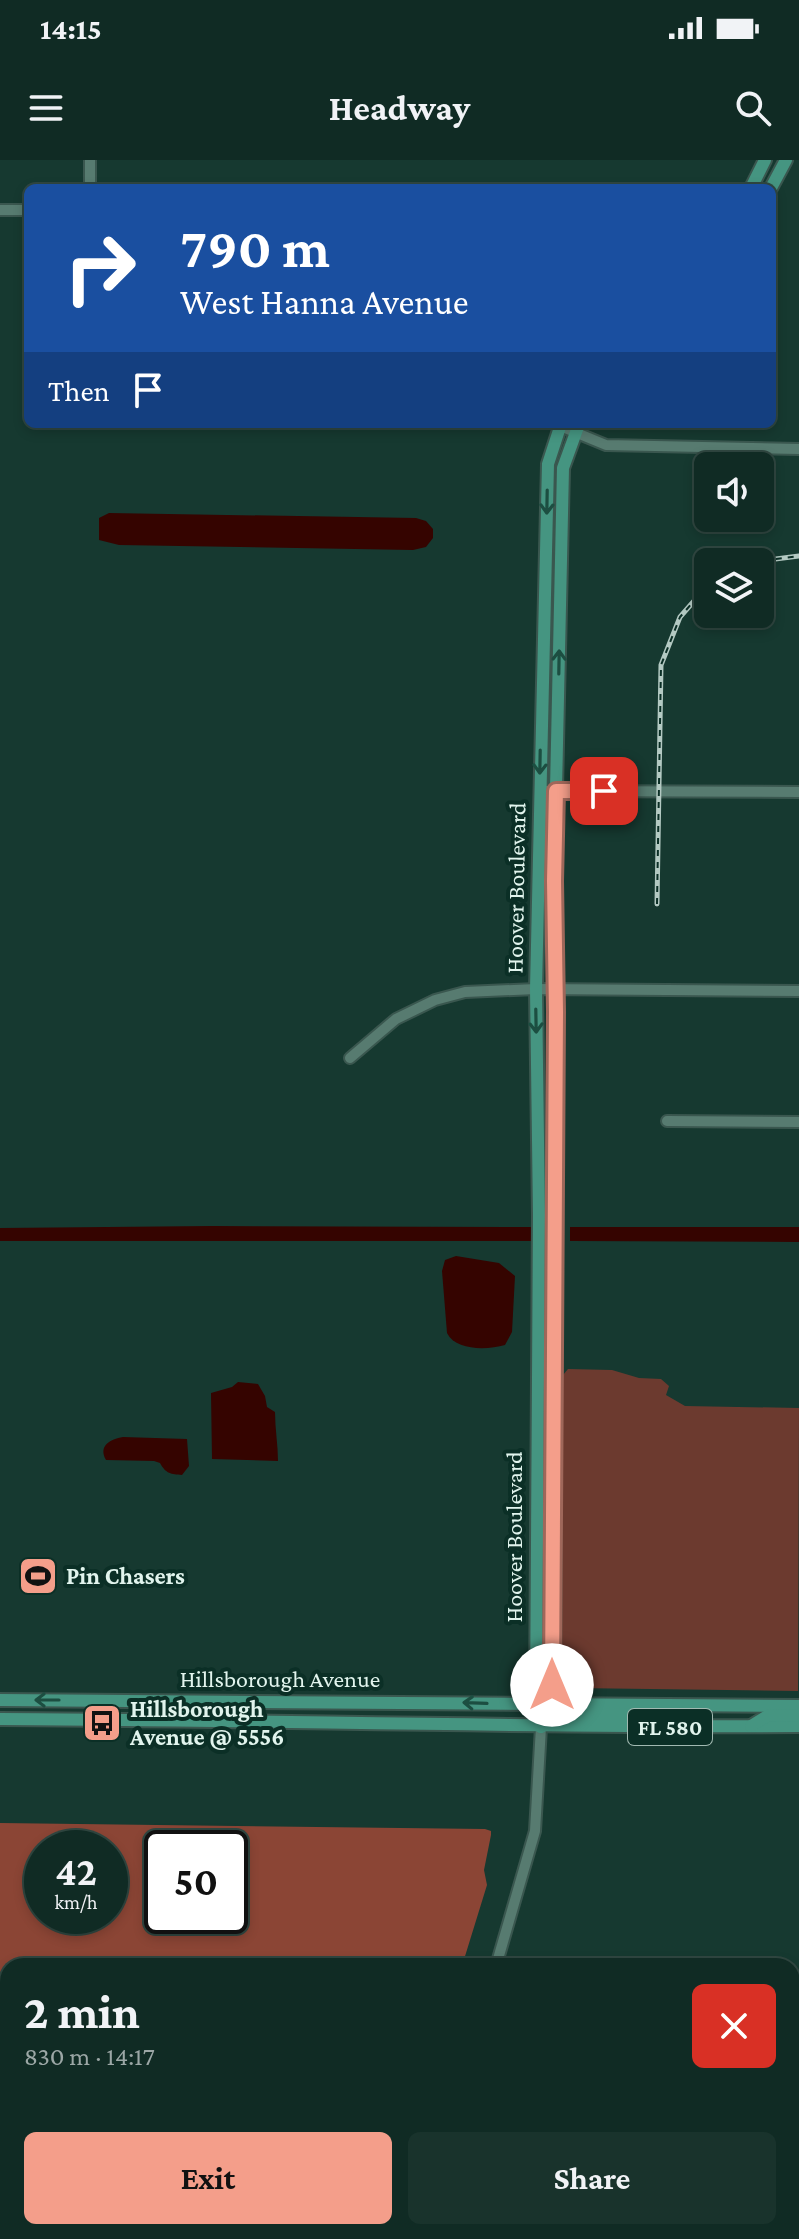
<!DOCTYPE html>
<meta charset="utf-8">
<style>
body{margin:0;font-family:"Crimson Pro",serif;background:#19332c;color:#f1f3f6;height:100vh;display:flex;flex-direction:column;font-size:30px;white-space:nowrap}
*{box-sizing:border-box;margin:0}
p{font-size:26px;color:#9ca7a6}
.icon{flex:none;width:44px;height:44px;fill:none;stroke:currentColor;stroke-width:2;stroke-linecap:round;stroke-linejoin:round}
.map{position:relative;flex:1;overflow:hidden}
.sheet{position:absolute;left:0px;top:1798px;width:800px;height:282px;display:flex;flex-direction:column;background:#102b24;border-radius:24px 24px 0 0;box-shadow:0 4px 12px #0003,0 0 0 2px #304741}
.sheet>*{flex:none}
.banner{position:absolute;left:24px;top:24px;width:752px;height:244px;border-radius:12px;box-shadow:0 4px 12px #0003,0 0 0 2px #304741;background:#1a4fa0;color:#fff;overflow:hidden}
.controls{position:absolute;left:694px;top:292px;display:grid;gap:16px}
.controls a{display:grid;place-items:center;width:80px;height:80px;border-radius:12px;background:#102b24;box-shadow:0 4px 12px #0003,0 0 0 2px #304741;font-size:40px}
.speed{position:absolute;left:24px;top:1670px;display:flex;gap:16px;font-size:40px;font-weight:700;text-align:center}
.speed>*{display:grid;place-content:center;width:104px;height:104px;border-radius:50%;background:#102b24;box-shadow:0 4px 12px #0003,0 0 0 2px #304741;line-height:1}
.speed small{font-size:20px;font-weight:400}
.speed .limit{border:4px solid #111;border-radius:12px;background:#fff;color:#111}
.pin{position:absolute;display:grid;place-items:center;width:68px;height:68px;color:#fff;margin:-34px;border-radius:16px;box-shadow:0 4px 12px #0006}
.me{position:absolute;width:88px;margin:-44px;rotate:0deg;stroke-linejoin:round;filter:drop-shadow(0 0 6px #0008)}
.turn{display:flex;align-items:center;gap:28px;height:168px;padding:0 24px;font-size:36px}
.turn .icon{width:104px;height:104px;stroke-width:2.5}
.turn b{display:block;font-size:56px;line-height:68px}
.then{display:flex;align-items:center;height:76px;padding:0 24px;background:#0003;gap:16px;font-size:30px}
.round{display:grid;place-items:center;flex:none;width:84px;height:84px;border-radius:12px;background:#19332c}
.summary{display:flex;align-items:center;justify-content:space-between;height:136px;padding:0 24px}
h1{font-size:48px;font-weight:700;line-height:60px}
.cta{display:flex;gap:16px;margin-top:auto;padding:16px 24px}
.cta a{flex:1;height:92px;border-radius:12px;background:#f49e8a;color:#111;font-size:32px;font-weight:700;line-height:92px;text-align:center}
.cta a+a{background:#19332c;color:#f1f3f6}
.status{display:flex;justify-content:space-between;align-items:center;height:56px;padding:0 40px;background:#102b24;direction:ltr}
.status svg{height:22px;fill:currentColor}
header{display:flex;justify-content:space-between;align-items:center;height:104px;padding:0 24px;background:#102b24;font-size:36px;font-weight:700}
.map>svg:first-child{display:block}
.green{fill:#6c3a2f}
.forest{fill:#8b4535;fill-rule:evenodd}
.water{fill:#350400}
.lines{fill:none;stroke-linecap:round;stroke-linejoin:round}
.minor-casing{stroke:#3a574f;stroke-width:14}
.major-casing{stroke:#3a574f;stroke-width:16}
.minor{stroke:#577b70;stroke-width:10}
.major{stroke:#459581;stroke-width:12}
.rail-casing{stroke:#b3c9c2;stroke-width:5}
.rail{stroke:#0b2f26;stroke-width:2;stroke-dasharray:6;stroke-linecap:butt}
.oneway{stroke:#1c4e41}
.route-casing{stroke:#9f675a;stroke-width:20}
.route{stroke:#f49e8a;stroke-width:14}
.labels{text-anchor:middle;stroke-width:8;stroke-linejoin:round;paint-order:stroke}
.shield{fill:#0b2f26;stroke:#a1b9b1;stroke-width:2}
.shield-label{font-size:22px;font-weight:bold;fill:#e1f4ed}
.street-label{font-size:24px;fill:#e1f4ed;stroke:#0b2f26}
.poi-label{font-size:24px;font-weight:bold;fill:#e1f4ed;stroke:#0b2f26;text-anchor:start}
</style>
<div class="status"><b>14:15</b><svg viewBox="0 0 49 12"><path d="M0 12V9h3v3zM5 12V6h3v6zM10 12V3h3v9zM15 12V0h3v12zM26 1h20v11H26zM47 4h2v5h-2z"/></svg></div>
<header><svg class="icon" aria-label="menu" viewBox="0 0 24 24"><path d="M4 6h16M4 12h16M4 18h16"/></svg>Headway<svg class="icon" aria-label="search" viewBox="0 0 24 24"><circle cx="10" cy="10" r="6"/><path d="M15 15l6 6"/></svg></header>
<div class="map">
<svg width="799" height="2079" viewBox="0 0 799 2079">
<rect width="100%" height="100%" fill="#163930"/>
<path class="green" d="M568 1209 612 1210 639 1218 661 1219 669 1226 666 1235 685 1246 799 1248 798 1531 573 1528 562 1520 563 1215Z"/>
<path class="forest" d="M0 1663 485 1669 491 1671V1675L484 1710 487 1725 462 1806H8V1970L0 1952ZM42 1688H110V1756H42ZM162 1688H230V1756H162Z"/>
<g class="water">
<path d="M109 353 416 358 426 361 433 369V378L426 387 413 390 119 385 99 380V358Z"/>
<path d="M213 1066 532 1067 531 1081H0V1068Z"/>
<path d="M570 1067H799V1082L570 1081Z"/>
<path d="M456 1096 499 1103 515 1116 512 1172 505 1185C487 1190 456 1191 447 1173L442 1111 445 1100Z"/>
<path d="M238 1222 258 1224 265 1236 267 1247 275 1252C275 1269 278 1285 278 1301L212 1299 211 1233 232 1227Z"/>
<path d="M123 1277 187 1279 189 1306 182 1315C171 1314 166 1314 160 1303L154 1301 106 1300C98 1286 110 1279 123 1277Z"/>
</g>
<g class="lines">
<defs>
<g id="minor">
<path d="M90 28V0"/>
<path d="M0 50H28"/>
<path d="M560 266 606 285 799 289"/>
<path d="M540 631 799 632"/>
<path d="M350 898 396 859 435 840 465 832 536 829 799 831"/>
<path d="M667 961 799 962"/>
<path d="M496 1806 535 1671 541 1567"/>
<path d="M3 2002H8"/>
<path d="M480 2079 481 2072"/>
</g>
<g id="major">
<path d="M751 28 765 0"/>
<path d="M771 28 786 0"/>
<path d="M0 1540 799 1546"/>
<path d="M149 1552C176 1550 224 1559 244 1542"/>
<path d="M0 1559C266 1560 533 1568 799 1566"/>
<path d="M548 1564 572 1555H675L699 1548"/>
<path d="M751 1566 769 1555 799 1556"/>
<path d="M541 1567 553 1545 556 831 554 721 563 308 579 264"/>
<path d="M541 1567 536 1545 539 1055 536 829 548 304 561 264"/>
</g>
</defs>
<use href="#minor" class="minor-casing"/>
<use href="#major" class="major-casing"/>
<use href="#minor" class="minor"/>
<use href="#major" class="major"/>
<defs>
<g id="rail">
<path d="M752 402 799 396"/>
<path d="M657 744 661 505 680 457 708 425"/>
</g>
</defs>
<use href="#rail" class="rail-casing"/>
<use href="#rail" class="rail"/>
</g>
<defs><path id="oneway-shaft" d="M-6 0H5M1.5-3L5.5 0L1.5 3" fill="none" stroke-width="1.6" stroke-linecap="round" stroke-linejoin="round" transform="scale(2)"/></defs>
<g class="oneway">
<use href="#oneway-shaft" transform="translate(547 342) rotate(91)"/>
<use href="#oneway-shaft" transform="translate(559 502) rotate(-89)"/>
<use href="#oneway-shaft" transform="translate(540 602) rotate(91)"/>
<use href="#oneway-shaft" transform="translate(536 861) rotate(89)"/>
<use href="#oneway-shaft" transform="translate(47 1540) rotate(180)"/>
<use href="#oneway-shaft" transform="translate(475 1543) rotate(-178)"/>
</g>
<g class="lines">
<defs>
<path id="route" d="M552 1525 556 852 554 721 556 631H604"/>
</defs>
<use href="#route" class="route-casing"/>
<use href="#route" class="route"/>
</g>
<defs>
<symbol id="stadium-square" viewBox="-11 -11 22 22"><rect x="-9" y="-9" width="18" height="18" rx="4" fill="#f49e8a" stroke="#0b2f26"/><path d="M0-5a6.5 5 0 1 0 0 10a6.5 5 0 1 0 0-10ZM-3.5-1.8h7v3.6h-7Z" fill="#111"/></symbol>
<symbol id="bus-square" viewBox="-11 -11 22 22"><rect x="-9" y="-9" width="18" height="18" rx="4" fill="#f49e8a" stroke="#0b2f26"/><path d="M-5-6H5V4H4V6H2V4H-2V6H-4V4H-5ZM-3.5-4V0h7V-4ZM-3.5 1.2v1.5H-2V1.2ZM2 1.2v1.5H3.5V1.2Z" fill="#111"/></symbol>
</defs>
<g fill-rule="evenodd">
<use href="#stadium-square" x="16" y="1394" width="44" height="44"/>
<use href="#bus-square" x="80" y="1541" width="44" height="44"/>
</g>
<g class="labels">
<rect class="shield" x="628" y="1549" width="84" height="36" rx="6"/>
<g class="shield-label">
<text x="670" y="1575">FL 580</text>
</g>
<g class="street-label">
<text transform="translate(516 728) rotate(-89)" y="8">Hoover Boulevard</text>
<text transform="translate(514 1377) rotate(-90)" y="8">Hoover Boulevard</text>
<text x="280" y="1527">Hillsborough Avenue</text>
</g>
<g class="poi-label">
<text x="66" y="1424">Pin Chasers</text>
<text x="130" y="1557">Hillsborough<tspan x="130" dy="28">Avenue @ 5556</tspan></text>
</g>
</g>
</svg>
<div class="controls">
<a><svg class="icon" aria-label="sound" viewBox="0 0 24 24"><path d="M4 9h4l5-4v14l-5-4H4zM17 9q2 3 0 6"/></svg></a>
<a><svg class="icon" aria-label="layers" viewBox="0 0 24 24"><path d="M12 4l9 5-9 5-9-5zM3 14l9 5 9-5"/></svg></a>
</div>
<div class="speed"><div>42<small>km/h</small></div><div class="limit">50</div></div>
<div class="pin" style="left:604px;top:631px;background:#d93025"><svg class="icon" aria-label="arrive" viewBox="0 0 24 24"><path d="M6 21V4h12l-3 4 3 4H6"/></svg></div>
<svg class="me" style="left:552px;top:1525px" viewBox="-20 -20 40 40"><circle r="19" fill="#fff"/><path d="M0-13L10 11 0 6-10 11z" fill="#f49e8a"/></svg>
<div class="banner">
<div class="turn"><svg class="icon" aria-label="right" viewBox="0 0 24 24"><path d="M7 20v-9h11M14 6l5 5-5 5"/></svg><div><b>790 m</b>West Hanna Avenue</div></div>
<div class="then">Then<svg class="icon" aria-label="arrive" viewBox="0 0 24 24"><path d="M6 21V4h12l-3 4 3 4H6"/></svg></div>
</div>
<section class="sheet">
<div class="summary"><div><h1>2 min</h1><p>830 m · 14:17</p></div><a class="round" style="background:#d93025;color:#fff"><svg class="icon" aria-label="close" viewBox="0 0 24 24"><path d="M6 6l12 12M18 6L6 18"/></svg></a></div>
<div class="cta"><a>Exit</a><a>Share</a></div>
</section>
</div>
